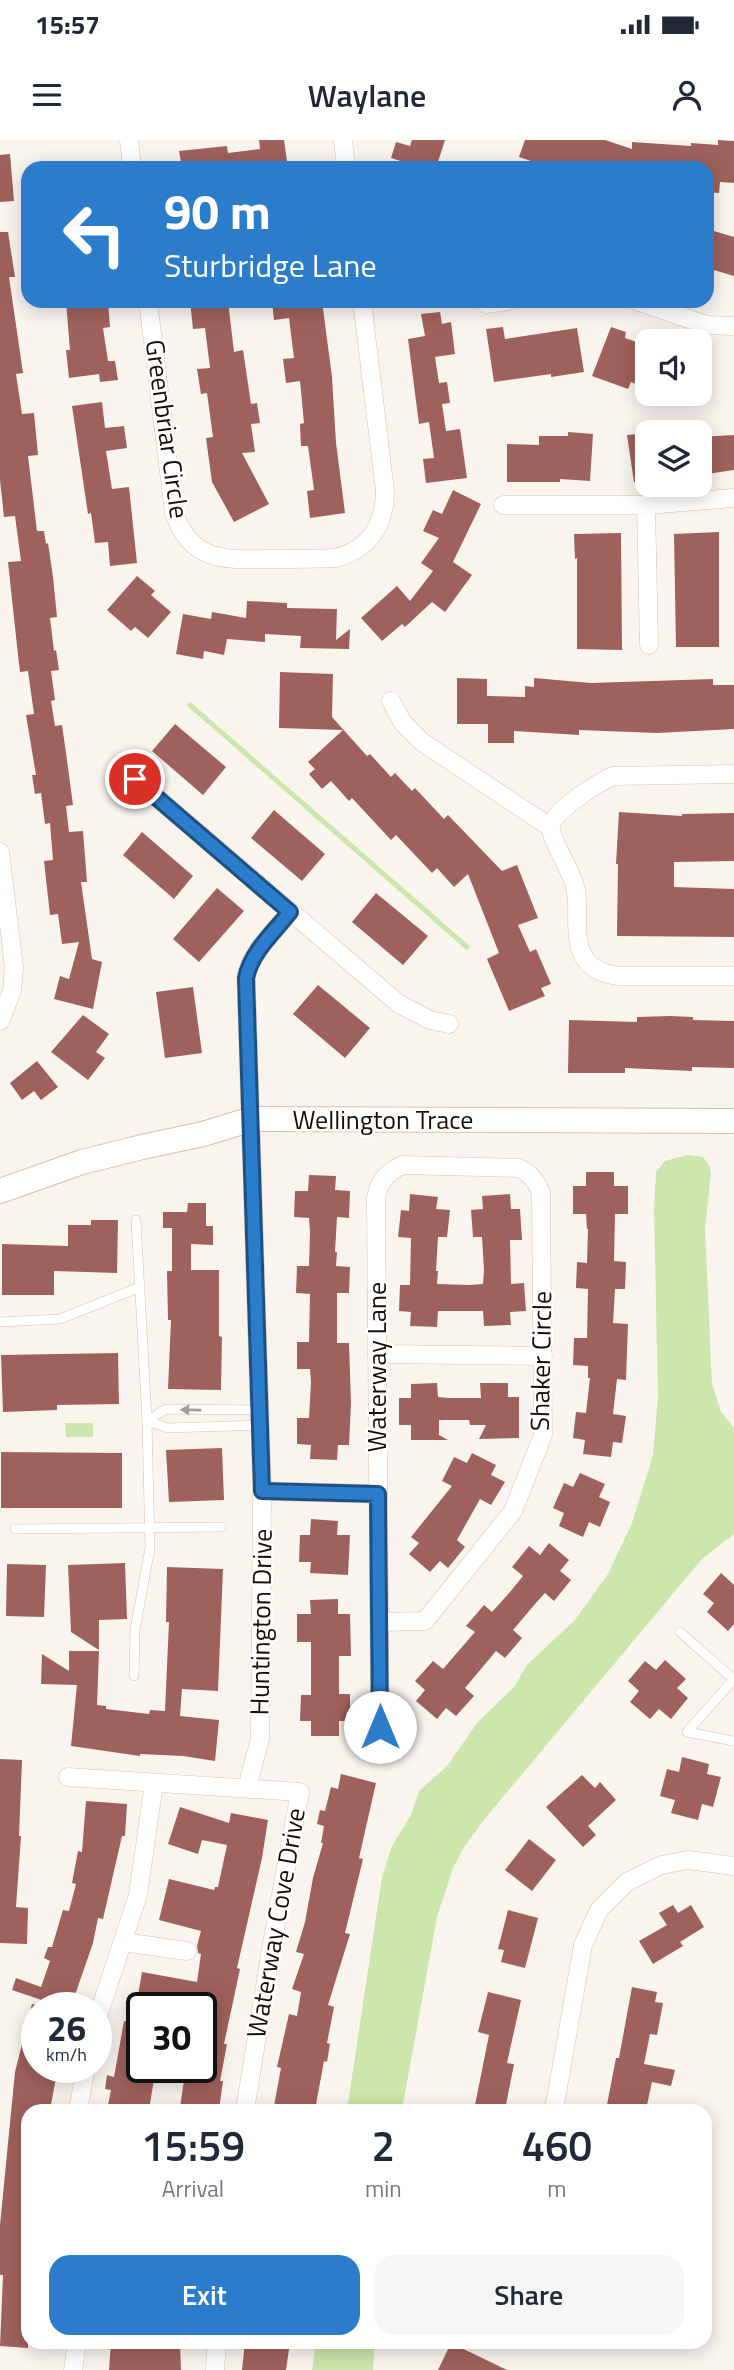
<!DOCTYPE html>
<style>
body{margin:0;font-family:"Titillium Web",sans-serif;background:#f6f6f7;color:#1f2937;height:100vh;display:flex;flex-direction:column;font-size:26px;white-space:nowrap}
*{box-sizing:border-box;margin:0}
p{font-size:23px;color:#747a83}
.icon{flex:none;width:38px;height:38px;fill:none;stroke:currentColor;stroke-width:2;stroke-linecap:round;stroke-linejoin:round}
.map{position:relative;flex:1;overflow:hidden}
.details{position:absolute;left:21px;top:1964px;width:691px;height:245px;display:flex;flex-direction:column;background:#fff;border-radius:21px;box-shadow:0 4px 18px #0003}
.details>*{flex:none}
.guide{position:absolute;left:21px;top:21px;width:693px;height:147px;border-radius:21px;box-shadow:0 4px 18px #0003;background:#2b7ccb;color:#fff;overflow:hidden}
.tools{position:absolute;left:635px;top:189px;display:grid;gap:14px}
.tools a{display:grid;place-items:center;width:77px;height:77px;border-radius:14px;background:#fff;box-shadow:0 4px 18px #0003;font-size:35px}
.speed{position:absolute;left:21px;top:1852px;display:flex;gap:14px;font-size:35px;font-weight:700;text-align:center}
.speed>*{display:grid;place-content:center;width:91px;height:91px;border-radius:50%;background:#fff;box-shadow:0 4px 18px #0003;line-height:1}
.speed small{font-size:18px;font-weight:400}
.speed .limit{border:4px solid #111;border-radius:10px;background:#fff;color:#111}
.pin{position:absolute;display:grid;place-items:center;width:60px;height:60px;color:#fff;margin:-30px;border:4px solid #fff;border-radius:50%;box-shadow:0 2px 7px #0007}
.me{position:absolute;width:77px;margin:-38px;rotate:0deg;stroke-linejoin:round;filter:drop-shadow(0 0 5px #0008)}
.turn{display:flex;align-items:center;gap:24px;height:147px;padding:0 28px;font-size:32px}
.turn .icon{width:91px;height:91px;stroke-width:2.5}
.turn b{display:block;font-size:49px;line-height:60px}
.eta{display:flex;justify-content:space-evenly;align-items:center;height:119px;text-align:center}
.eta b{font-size:42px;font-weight:600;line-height:49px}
.primary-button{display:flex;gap:14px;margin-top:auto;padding:14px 28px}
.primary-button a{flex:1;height:80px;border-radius:21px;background:#2b7ccb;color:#fff;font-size:28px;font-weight:600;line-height:80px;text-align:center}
.primary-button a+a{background:#f6f6f7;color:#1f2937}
.status{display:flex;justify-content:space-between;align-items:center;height:49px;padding:0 35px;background:#fff;direction:ltr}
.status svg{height:19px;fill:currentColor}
header{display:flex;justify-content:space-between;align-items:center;height:91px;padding:0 28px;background:#fff;font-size:32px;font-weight:600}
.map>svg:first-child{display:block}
.water{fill:#cde6ab}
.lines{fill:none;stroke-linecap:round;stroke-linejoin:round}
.stream{stroke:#cde6ab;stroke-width:5}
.building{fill:#9f615b}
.lane-casing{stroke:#debfa8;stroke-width:10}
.street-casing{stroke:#debfa8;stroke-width:19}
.secondary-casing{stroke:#debfa8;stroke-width:26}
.lane{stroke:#fff;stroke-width:9}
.street{stroke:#fff;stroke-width:18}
.secondary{stroke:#fff;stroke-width:24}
.oneway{fill:#a39f9c}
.route-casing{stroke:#1c5184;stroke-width:18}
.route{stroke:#2b7ccb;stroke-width:12}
.labels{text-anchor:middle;stroke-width:5;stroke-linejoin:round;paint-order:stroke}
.street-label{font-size:26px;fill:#190f07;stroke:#fff}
</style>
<div class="status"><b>15:57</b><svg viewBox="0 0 49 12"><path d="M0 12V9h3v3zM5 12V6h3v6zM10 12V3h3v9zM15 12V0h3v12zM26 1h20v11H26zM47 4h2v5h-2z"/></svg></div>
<header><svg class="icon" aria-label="menu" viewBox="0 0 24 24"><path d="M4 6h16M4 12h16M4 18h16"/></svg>Waylane<svg class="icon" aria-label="person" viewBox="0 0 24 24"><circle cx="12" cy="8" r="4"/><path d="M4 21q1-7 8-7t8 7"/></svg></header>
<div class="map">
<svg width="734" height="2230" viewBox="0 0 734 2230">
<rect width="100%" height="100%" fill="#faf4ef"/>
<g class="water">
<path d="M688 1015 703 1017 709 1025 711 1033 705 1088 712 1244 721 1272 734 1288V1394L702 1419 487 1676 464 1707 453 1728 437 1777 402 1970H347L382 1737 392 1706 411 1675 419 1651 447 1626 477 1583 514 1547 527 1525 575 1480 608 1434 632 1383 653 1315 658 1258 654 1069 656 1032 665 1021Z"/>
<path d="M65 1283H93V1297H66Z"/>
<path d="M316 2202H375L373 2230H312Z"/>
</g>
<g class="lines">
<path class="stream" d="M190 565 467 807"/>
</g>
<g class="building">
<path d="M259 0H284L288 28H182L179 11 227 6 228 13 260 9Z"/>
<path d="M412 0H445L436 28H422L391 18 396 2 410 6Z"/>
<path d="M525 0H605L632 9V2L691 6V3L718 5V0L734 1V43L720 42 719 53 707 52V28H538L540 24 519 17Z"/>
<path d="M10 14 14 61 0 62V15Z"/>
<path d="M707 89 734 97V136L707 128Z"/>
<path d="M0 92H8L15 137H9L23 233 16 234 22 274 34 273 38 315 28 316 37 391H44L46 404 48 403 53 437 57 477 50 478 54 511 56 510 59 530 51 531 55 560 51 561 55 586 62 585 67 620 73 665 66 666 69 692 83 691 87 742H81L92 819 102 822 93 869 54 859 60 836 69 839 79 802 62 804 58 774 50 775 44 721 53 720 50 683 45 684 41 653 35 654 32 635H36L26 575 34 574 28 531 20 532 18 515 8 422 21 421 15 376 4 377 0 340Z"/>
<path d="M66 161 108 162 110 187 103 188 108 221H115L118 240 100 242 99 234 69 238 66 210H70Z"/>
<path d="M190 161H228L234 212 243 210 251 264 257 263 260 283 251 284 255 312 242 313 269 364 234 382 212 342 206 298 213 297 207 253 201 254 197 229 210 228 205 188 193 189Z"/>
<path d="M272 161H322L332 237 336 303 345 373 310 378 307 351 314 350 308 306H301L300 284 304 283 300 241 286 243 283 219 294 218 289 178 274 180Z"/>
<path d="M440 172 442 184 451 182 455 214 435 217 439 243 447 242 450 263 442 264 446 291 460 289 467 338 426 343 423 319 434 318 429 282 419 284 408 199 425 196 421 174Z"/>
<path d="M503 187 505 199 577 188 584 232 551 237V234L494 242 486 189Z"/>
<path d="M611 187 626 192 625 198 648 206V249L631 242 628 249 592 236Z"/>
<path d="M102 262 105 288 124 286 127 308 106 311 112 349 129 347 137 423 110 426 108 402 95 403 91 373 88 374 72 266Z"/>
<path d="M568 292 593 294 590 341 560 339V342H507V304L539 305V296H568Z"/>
<path d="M648 293V340L634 342 627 295Z"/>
<path d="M734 295V330L700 335V297Z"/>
<path d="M453 350 481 364 453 422 472 435 445 472 432 462 405 487 402 484 382 501 361 478 397 446 410 461 433 431 421 423 439 398 423 391 433 370 442 374Z"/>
<path d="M719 392V507H676L674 394Z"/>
<path d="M621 393 622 510 577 509V418L575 419 574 394Z"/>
<path d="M137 436 155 451 151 455 171 472 148 498 135 487 131 491 107 470Z"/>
<path d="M247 461 287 463V468L337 469 336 500 350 489 349 509 300 508 301 496 265 494V502L227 499 224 515 204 511 203 519 176 514 183 474 211 479 212 472 246 478Z"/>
<path d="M280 532 333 534 332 577 367 616 370 614 391 637 395 633 412 651 415 648 444 679 448 675 502 731 517 725 538 778 518 785 530 812 536 809 551 844 541 848 545 856 509 871 487 819 499 813 468 734 454 747 437 728 432 733 396 695 391 700 352 658 349 661 331 641 322 649 309 634 315 629 308 622 343 590 279 588Z"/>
<path d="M457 538 487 539V556L525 557V546L534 547V538L591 543 713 539V545H734V589L657 593 579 590V595L514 591V603H488V584H457Z"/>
<path d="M175 584 226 627 203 655 152 611Z"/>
<path d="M274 670 325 714 302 741 251 698Z"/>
<path d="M619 672 682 676V674L734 673V721L674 722V747L734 749V797L617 796 618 724H616Z"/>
<path d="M142 692 193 736 174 759 123 715Z"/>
<path d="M217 748 244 771 199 822 173 799Z"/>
<path d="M376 753 428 796 403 825 352 782Z"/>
<path d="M318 845 370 888 345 918 293 874Z"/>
<path d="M193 847 202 913 165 918 156 852Z"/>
<path d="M83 875 109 894 96 912 105 918 88 940 51 912Z"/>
<path d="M670 876 693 877V880L734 881V928L692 927V931L625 928V933H568L569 880 637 882V877Z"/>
<path d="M37 921 58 947 41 960 34 951 22 960 10 943Z"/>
<path d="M586 1032H614V1046H628V1074H615L614 1121 626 1122 625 1149H615L613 1183 628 1184 626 1240 617 1239 613 1274 626 1276 622 1303 613 1302 611 1317 583 1314 585 1300 573 1298 576 1272 586 1273 590 1238H588V1226L573 1225 574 1198H587L588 1149 576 1148 577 1122 587 1123 588 1089H587L586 1074H573V1046H586Z"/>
<path d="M309 1035 336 1036 335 1050 350 1051 349 1078 337 1077 335 1112H337L336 1126 350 1127 349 1153H337V1203H349L351 1263 349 1305H338L337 1320 310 1319 311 1305 297 1304V1278H309L311 1242 310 1229H297V1202H309L310 1154 296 1153 297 1126H309L310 1092 309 1078 294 1077 295 1051H308Z"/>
<path d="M410 1054 438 1057 436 1069 450 1070 447 1097H438L436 1131H438L437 1144 469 1145 483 1144 484 1130 482 1097H473L471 1070 483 1069 482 1056 510 1054 511 1069H520L522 1100H510L511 1144 524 1143 526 1171 510 1172 511 1185 484 1186 483 1171H438L437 1187 410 1186 411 1172 399 1171 400 1145H410L411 1098 398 1097 401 1070 409 1071Z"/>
<path d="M188 1063H206V1086H213V1105L191 1104V1130H219V1196L222 1197 221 1250 168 1249 171 1180H168L167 1131H172V1088H163V1072H187Z"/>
<path d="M91 1080H118L117 1133 54 1131V1155H2V1104L68 1106V1085H91Z"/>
<path d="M118 1213 119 1264 57 1265V1270L3 1272 1 1215Z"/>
<path d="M437 1243 438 1257 449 1258H481L480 1243H508V1257H519V1298L479 1299 486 1285H470L469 1280H439V1295L448 1300H411V1285H399V1258H411V1244Z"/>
<path d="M222 1308 224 1360 169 1362 166 1310Z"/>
<path d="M1 1312 122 1313V1368H1Z"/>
<path d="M472 1313 496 1325 491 1335 505 1342 491 1365 480 1359 457 1400 465 1407 448 1428 440 1421 430 1432 409 1414 419 1403 411 1397 452 1346 442 1341 454 1317 467 1323Z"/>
<path d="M580 1333 605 1344 599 1357 610 1362 600 1387 589 1382 583 1397 559 1386 564 1373 553 1368 564 1343 573 1347Z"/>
<path d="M311 1379 338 1381 337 1395H350L348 1435 310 1433 311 1422H299L300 1395H310Z"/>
<path d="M549 1403 569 1420 560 1431 571 1440 554 1461 545 1453 535 1464 513 1490 522 1498 505 1518 496 1511 465 1548 474 1556 456 1576 446 1568 437 1579 416 1561 425 1550 415 1541 433 1521 443 1529 475 1492 466 1486 484 1465 492 1472 510 1452 523 1436 512 1427 529 1406 540 1415Z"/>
<path d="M125 1423 127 1479 99 1480V1510L71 1492 68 1425Z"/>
<path d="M7 1424 46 1425 44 1477 6 1476Z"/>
<path d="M167 1427 223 1429 218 1551 182 1549 180 1576 219 1580 215 1621 183 1616 140 1614V1616L71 1606 77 1545 41 1544 42 1514 69 1531V1511H99L97 1565 106 1566V1569L149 1574 150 1570 165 1571 169 1482H166Z"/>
<path d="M721 1433 734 1445V1484L728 1491 707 1472 714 1463 703 1454Z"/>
<path d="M338 1459V1474H350L351 1516H339V1554H350V1581H339V1596H311V1581H300L301 1555H311V1502H297V1474H311L310 1460Z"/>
<path d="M665 1520 686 1539 677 1548 688 1558 671 1579 659 1569 650 1579 630 1562 639 1551 628 1541 645 1521 656 1530Z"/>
<path d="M682 1617 709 1624 707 1634 721 1637 713 1667 702 1664 698 1680 671 1673 675 1660 660 1656 667 1629 679 1632Z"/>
<path d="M0 1619 22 1620 19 1696H21L16 1767 28 1768 27 1804 0 1803Z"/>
<path d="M341 1634 376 1643 359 1718 363 1719 345 1793 350 1794 328 1865 334 1867 327 1903 330 1904 327 1922 324 1921 315 1970H300L274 1966 281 1928 277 1927 289 1874 297 1876 301 1852 292 1849 304 1814 296 1812 305 1782 313 1738 323 1703H321L324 1686 317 1684 320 1670 325 1671 331 1647 338 1649Z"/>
<path d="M582 1635 595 1648 600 1642 616 1660 588 1686 596 1695 583 1707 546 1667Z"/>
<path d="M86 1661 127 1664 125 1696H122L103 1779 98 1778 93 1803 75 1855 72 1854 67 1867H62L12 1850 16 1838 41 1847 50 1821 44 1818 48 1807H52L63 1770 69 1771 76 1744 72 1743 78 1711 82 1712Z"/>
<path d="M180 1667 229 1683 231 1673 268 1680 262 1718 237 1828 240 1829 224 1904H227L220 1941H223L219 1970 180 1967 186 1927H201V1867H136L142 1832 197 1842 201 1814 198 1813 197 1806 201 1791 159 1780 169 1739 214 1750 215 1747H218L227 1705 202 1700 198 1714 168 1704Z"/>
<path d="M529 1699 556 1720 532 1751 505 1730Z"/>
<path d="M673 1765 678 1773 691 1765 704 1787 680 1802 683 1806 653 1824 639 1801 667 1785 659 1773Z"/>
<path d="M508 1770 538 1778 525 1828 501 1822 504 1810 498 1809Z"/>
<path d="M632 1847 657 1852 655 1862 663 1863 657 1895 650 1894 644 1924 675 1930 671 1946 652 1942 647 1965 641 1964 640 1970H606L616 1918H619Z"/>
<path d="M488 1852 521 1860 507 1923 514 1924 505 1970H474L489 1895 478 1892Z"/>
<path d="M32 1864 37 1865V1927H58L50 1970H28V2208L0 2206 3 2135H0V2085L15 1932Z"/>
<path d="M124 1881 142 1884V1927H156L149 1970H107L111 1950 105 1949 107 1935 114 1937Z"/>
<path d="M111 2202H180L181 2230H109Z"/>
<path d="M245 2202H285V2208L289 2209 286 2230H242Z"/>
<path d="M451 2203 507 2230H438Z"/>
</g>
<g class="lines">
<defs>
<g id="lane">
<path d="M0 1182 60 1179 140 1147"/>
<path d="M259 1270 166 1269 147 1281 168 1288 260 1285"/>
<path d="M15 1389 221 1387"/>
<path d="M680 1492 733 1539"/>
<path d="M134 1536 135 1490 150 1408 147 1281 136 1080"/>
<path d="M734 1539 687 1592 734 1601"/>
</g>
<g id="street">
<path d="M129 0 132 28"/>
<path d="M343 0 346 28"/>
<path d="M148 161 174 372C190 422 225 420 270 419 291 419 313 419 335 418 368 410 385 386 385 351L362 161"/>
<path d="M637 161 706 185 734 186"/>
<path d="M486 164 508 161"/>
<path d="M503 365H646L734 358"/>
<path d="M646 365 649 505"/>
<path d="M391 561 403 583 422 602 550 687"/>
<path d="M734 634 613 636C599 642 553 671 551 686 549 697 571 730 575 746 581 769 571 800 586 820 594 831 606 834 619 836H734"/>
<path d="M135 639 399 864 430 880 449 884"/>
<path d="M0 712 14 827 12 851 0 881"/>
<path d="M377 1214 543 1216"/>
<path d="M262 1351 378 1354"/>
<path d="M379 1482 425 1481 513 1371 543 1295 541 1053C536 1041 531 1034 519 1028L403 1025C387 1032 379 1041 376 1058L380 1586"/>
<path d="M68 1637 300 1652 273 1798 245 1970"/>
<path d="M247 1648 260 1598 262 1351 246 837C251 812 274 792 290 772"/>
<path d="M123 1802 187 1811"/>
<path d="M96 1882 138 1755 154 1643"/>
<path d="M78 1970 86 1927"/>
<path d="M554 1970 583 1805 599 1770 627 1742 662 1725 688 1720 734 1726"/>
<path d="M73 2230 77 2202"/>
<path d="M215 2230 217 2202"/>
</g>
<path id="secondary" d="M0 1051 82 1022 142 1007 203 994 252 979 734 981"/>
</defs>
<use href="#lane" class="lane-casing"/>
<use href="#street" class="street-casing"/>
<use href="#secondary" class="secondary-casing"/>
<use href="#lane" class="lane"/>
<use href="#street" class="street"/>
<use href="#secondary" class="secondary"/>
</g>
<defs><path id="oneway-solid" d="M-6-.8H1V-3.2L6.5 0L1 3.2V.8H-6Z" transform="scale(1.75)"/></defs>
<use class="oneway" href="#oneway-solid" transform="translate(191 1270) rotate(-179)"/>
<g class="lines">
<defs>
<path id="route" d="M135 639 290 772C274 792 251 812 246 838L262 1351 378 1354 380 1587"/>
</defs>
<use href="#route" class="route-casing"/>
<use href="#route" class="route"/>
</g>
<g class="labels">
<g class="street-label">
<text transform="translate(167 289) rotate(82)" y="9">Greenbriar Circle</text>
<text x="383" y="989">Wellington Trace</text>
<text transform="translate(541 1221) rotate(-89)" y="9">Shaker Circle</text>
<text transform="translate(377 1227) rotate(-90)" y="9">Waterway Lane</text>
<text transform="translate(261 1482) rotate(-89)" y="9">Huntington Drive</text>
<text transform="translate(276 1783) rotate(-80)" y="9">Waterway Cove Drive</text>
</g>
</g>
</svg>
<div class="tools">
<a><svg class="icon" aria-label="sound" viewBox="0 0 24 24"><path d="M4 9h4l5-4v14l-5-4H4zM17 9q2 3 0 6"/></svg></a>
<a><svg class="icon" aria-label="layers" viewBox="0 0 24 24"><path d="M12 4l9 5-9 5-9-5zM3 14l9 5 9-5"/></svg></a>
</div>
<div class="speed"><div>26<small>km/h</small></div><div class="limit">30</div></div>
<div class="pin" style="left:135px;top:639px;background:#d93025"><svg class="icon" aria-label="arrive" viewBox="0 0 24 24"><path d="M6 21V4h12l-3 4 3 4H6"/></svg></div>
<svg class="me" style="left:380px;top:1587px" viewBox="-20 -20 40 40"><circle r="19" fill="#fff"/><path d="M0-13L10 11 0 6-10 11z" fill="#2b7ccb"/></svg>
<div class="guide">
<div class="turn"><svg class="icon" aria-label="left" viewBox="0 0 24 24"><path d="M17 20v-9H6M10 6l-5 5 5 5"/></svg><div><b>90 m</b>Sturbridge Lane</div></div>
</div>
<section class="details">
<div class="eta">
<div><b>15:59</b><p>Arrival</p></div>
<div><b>2</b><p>min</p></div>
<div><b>460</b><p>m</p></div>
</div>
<div class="primary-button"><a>Exit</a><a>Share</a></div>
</section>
</div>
